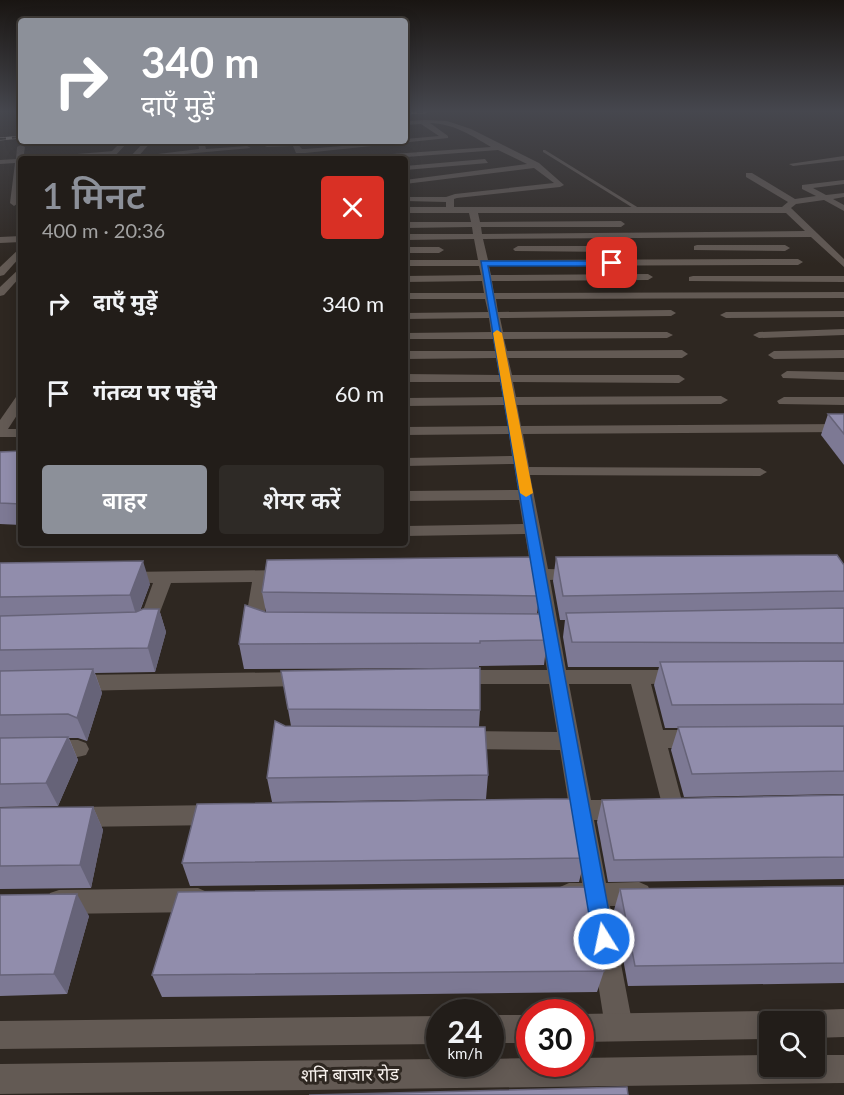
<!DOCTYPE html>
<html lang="hi">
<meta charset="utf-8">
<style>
body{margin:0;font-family:Lato,"Noto Sans Devanagari",sans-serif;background:#2e2a26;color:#f1f3f6;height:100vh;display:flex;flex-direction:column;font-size:22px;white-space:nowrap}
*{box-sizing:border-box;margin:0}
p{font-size:20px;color:#a2a2a2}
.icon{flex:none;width:33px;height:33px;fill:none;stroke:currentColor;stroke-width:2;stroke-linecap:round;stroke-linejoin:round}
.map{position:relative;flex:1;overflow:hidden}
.drawer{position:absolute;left:18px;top:156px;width:390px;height:390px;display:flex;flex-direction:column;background:#221d19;border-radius:6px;box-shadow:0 3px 15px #0003,0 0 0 2px #3f3b38}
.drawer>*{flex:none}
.top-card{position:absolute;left:18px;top:18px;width:390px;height:126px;border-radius:6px;box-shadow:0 3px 15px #0003,0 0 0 2px #3f3b38;background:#8c9099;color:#fff;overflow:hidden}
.tools{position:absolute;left:759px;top:1011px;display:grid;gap:12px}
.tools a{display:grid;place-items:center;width:66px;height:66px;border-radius:6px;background:#221d19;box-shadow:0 3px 15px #0003,0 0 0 2px #3f3b38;font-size:30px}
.speed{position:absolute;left:426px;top:999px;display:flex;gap:12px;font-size:30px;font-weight:700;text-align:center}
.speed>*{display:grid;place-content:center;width:78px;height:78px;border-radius:50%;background:#221d19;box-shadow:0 3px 15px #0003,0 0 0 2px #3f3b38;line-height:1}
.speed small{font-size:15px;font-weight:400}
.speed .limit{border:9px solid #d22;background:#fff;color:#111}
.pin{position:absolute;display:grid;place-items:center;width:51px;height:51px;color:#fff;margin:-26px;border-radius:12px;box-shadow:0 3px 9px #0006}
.me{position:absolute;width:66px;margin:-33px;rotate:350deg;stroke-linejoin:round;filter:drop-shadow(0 0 4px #0008)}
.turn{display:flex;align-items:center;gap:21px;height:126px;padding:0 24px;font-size:27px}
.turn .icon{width:78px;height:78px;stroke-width:2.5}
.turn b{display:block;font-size:42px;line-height:51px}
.round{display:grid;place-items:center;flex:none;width:63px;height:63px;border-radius:6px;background:#2e2a26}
.summary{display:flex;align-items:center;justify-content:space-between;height:102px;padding:0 24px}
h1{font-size:36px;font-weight:600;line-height:45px;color:#8c9099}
.primary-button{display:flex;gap:12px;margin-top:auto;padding:12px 24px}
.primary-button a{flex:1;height:69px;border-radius:6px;background:#8c9099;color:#fff;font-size:24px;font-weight:600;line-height:69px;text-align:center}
.primary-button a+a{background:#2e2a26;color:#f1f3f6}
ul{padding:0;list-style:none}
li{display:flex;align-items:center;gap:18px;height:90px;padding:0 24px}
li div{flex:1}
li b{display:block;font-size:22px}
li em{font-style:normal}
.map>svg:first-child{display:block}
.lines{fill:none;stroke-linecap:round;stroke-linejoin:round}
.service{fill:#635a54;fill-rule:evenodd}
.minor{fill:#635a54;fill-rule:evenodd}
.tertiary{fill:#635a54;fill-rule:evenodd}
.rail-casing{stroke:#b2aca7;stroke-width:3}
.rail{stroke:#2e2721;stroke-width:2;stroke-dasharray:6;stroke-linecap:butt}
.wall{fill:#7d7994}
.shaded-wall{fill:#666378}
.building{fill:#918dac;stroke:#666378;stroke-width:1.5}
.route{fill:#1a73e8;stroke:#114b97;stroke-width:1.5}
.slow{fill:#f59e0b}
.labels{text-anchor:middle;stroke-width:6;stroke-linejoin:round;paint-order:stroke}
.near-street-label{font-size:18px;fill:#f7f1ed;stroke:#2e2721}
</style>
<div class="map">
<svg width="844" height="1095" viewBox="0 0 844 1095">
<rect width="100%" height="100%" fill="#2e2721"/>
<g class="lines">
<path class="service" d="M543 150H545L642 210 638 211 543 152Z"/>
<g class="minor">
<path d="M426 120 447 121 471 129 539 163 564 185 560 187 457 198 454 199V207H782L788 202 746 177V173H752L795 199 816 196 802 189V185L844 180V184L813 188 826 195 844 193V197L833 199 844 205V211L824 200 796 204 791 208 844 259V267L811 237 483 239 488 260 798 259 803 262 798 265 489 266 491 275 648 274 653 277 648 280 492 281 494 293 844 292V298L496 299 498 312 671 310 676 313 671 316 500 318 503 332H667L673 335 667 338 504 339 507 351 682 350 688 354 682 358H508L512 375H679L685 379 679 383 513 382 516 397 721 396 728 400 721 404 517 405 521 426 844 424V432L523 434 529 467 760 468 767 472 760 476 530 475 548 569 582 570 585 574 582 578 550 580 566 670H678L685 672 688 677 685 682 651 684 663 730H696L703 733 707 739 703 745 696 748H668L684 809 681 816 673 819 665 816 631 684H569L591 800H621L629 803 632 810 629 817 621 820H594L606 883 639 882 648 886 651 894 648 902 639 906H610L633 1027 629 1037 619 1041 609 1037 605 1027 586 907H569L560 903 557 895 560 887 569 883H582L572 820H554L546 817 543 810 546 803 554 800H568L560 750 465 749 458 746 454 740 458 734 465 731 557 732 549 684H458L451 682 448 677 451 672 458 670H547L533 580 509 579 506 575 509 571 531 569 525 534 405 536V526L523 524 519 500 405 501V491L518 490 514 464 405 466V458L512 456 509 434 405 435V427L508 426 504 405 405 406V398L503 397 500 382H405V374L499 375 496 358 405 359V351H495L493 339H405V333L491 332 489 318 405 319V313L488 312 485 299H405V293H484L482 281 405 282V276L481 275 479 266H405V260H478L474 239 405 240V234H473L472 227 405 228V222H471L469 213H405V207H446V202L405 201V197H446L455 194 554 183 534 168 405 184V180L527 164 498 150 380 159H346L350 157 491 147C471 135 454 124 430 123L448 136V138L305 153H296L293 146 267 147 263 145 296 142 302 149H305L405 141V139L439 136 421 124 405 125V121ZM478 213H786L805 231 482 234 481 227H621L625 224 621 221 480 222Z"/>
<path d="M145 141H152L136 159H128Z"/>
<path d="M198 141H204L206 149 247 146 251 148 162 156 158 154 199 149Z"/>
<path d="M21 145 25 147 23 159H21L18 203 14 206 10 203 15 163 0 164V160L16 159 17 147Z"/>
<path d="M114 151 117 155 36 159 40 157Z"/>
<path d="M844 156V160L793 166 789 164Z"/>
<path d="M485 159 488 163 405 170V166Z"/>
<path d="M21 236V242L0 243V237Z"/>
<path d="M697 245H785L790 248 785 251 694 250V246Z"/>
<path d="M518 246H615L620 249 615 252 515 251 513 249Z"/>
<path d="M405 247H439L444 250 439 253H405Z"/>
<path d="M693 276H844V282L689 281V277Z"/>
<path d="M844 311V317L726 318 720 315 726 312Z"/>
<path d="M844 329V335L759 338 753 335 759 332Z"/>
<path d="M844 350V358L774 359 768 355 774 351Z"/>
<path d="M787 371 844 372V380L783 378 781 375Z"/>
<path d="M21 396V409L8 429H21V437H0V420L16 397Z"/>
<path d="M784 397H844V405L779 404 777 401Z"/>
<path d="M285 570 291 572 294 576 291 580 269 582 264 618 270 620 273 625 270 630 264 632 252 629 246 618 252 582 171 583 154 628 142 634 136 632 133 627 140 619 153 583 119 582 116 578 119 574 125 572Z"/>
<path d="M303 672 310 674 313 679 310 684 303 686 77 691 70 688 67 683 70 678 77 675Z"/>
<path d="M52 740H78L86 743 89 749 86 755C73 759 57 759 44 755L41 749 44 743Z"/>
<path d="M216 805 224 808 227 815 224 822 216 825 77 827 69 824 66 817 69 810 77 807Z"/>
<path d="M198 888 207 892 210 900 207 908 198 912 59 914 50 911 47 902 50 893 59 890Z"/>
</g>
<g class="tertiary">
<path d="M122 141H129L112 159H104Z"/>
<path d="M21 247V256L4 275 0 276V267Z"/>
<path d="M21 267V276L4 295 0 296V287Z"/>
<path d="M844 1009V1037L814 1038V1022H801L804 1014 814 1010Z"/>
<path d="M770 1011 780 1015 782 1022H770V1039L580 1042V1014Z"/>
<rect x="490" y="1015" width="40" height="28"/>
<path d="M440 1016V1044L0 1049V1021Z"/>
<path d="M770 1055V1066H814V1055H844V1083L0 1094V1064L440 1059V1064H490V1059L530 1058V1064H580V1058Z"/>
</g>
<defs>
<g id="rail">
<path d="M405 113 425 112"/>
<path d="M0 139 21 137"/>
</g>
</defs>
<use href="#rail" class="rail-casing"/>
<use href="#rail" class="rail"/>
</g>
<g class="wall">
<path d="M828 414H844V465L821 435Z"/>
<path d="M21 451V525L0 524V452Z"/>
<path d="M133 543H174L172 548 135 547Z"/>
<path d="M556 557 844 565V794L684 797 671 750 678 728H665L654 685 659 667H568L563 637 565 620H560L553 581Z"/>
<path d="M0 563 150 584 140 611 159 609 166 632 155 672 95 673 102 693 87 741 78 738H69L78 760 58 806 0 807Z"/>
<path d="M262 592 539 596 537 614 547 640 544 665 479 666V668L244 669 239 644 266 612Z"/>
<path d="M281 671 480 710 479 727 488 775 486 799 272 802 267 778 285 726H291Z"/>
<path d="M844 795V879L608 882 597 822 602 800Z"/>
<path d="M93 807 103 830 91 888 0 889V808Z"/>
<path d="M585 858 579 882 190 886 182 863Z"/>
<path d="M844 886V983L628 986 614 910 620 889Z"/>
<path d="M0 895 89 916 67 994 0 996Z"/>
<path d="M604 971 597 992 162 997 152 975Z"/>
</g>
<g class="shaded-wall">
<path d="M143 561 150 584 137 618 130 595Z"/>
<path d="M159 609 166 632 155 672 148 648Z"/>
<path d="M93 669 102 693 87 741 77 718Z"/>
<path d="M68 737 78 760 58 806 46 783Z"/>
<path d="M93 807 103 830 91 888 80 865Z"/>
<path d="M77 894 89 916 67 994 54 974Z"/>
</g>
<g class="building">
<path d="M828 414H844V434Z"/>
<path d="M21 451V504L0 503V452Z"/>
<path d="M837 555 844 565V591L563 596 556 557Z"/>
<path d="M533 557 539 596 262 592 267 560Z"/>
<path d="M143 561 130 595 0 597V563Z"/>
<path d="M245 605 265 612 543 614 547 640 480 641V643L239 644Z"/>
<path d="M844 608V643L572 642 566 613Z"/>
<path d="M143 609H159L148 648 0 650V616L136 612Z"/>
<path d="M844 661V704L672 705 660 662Z"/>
<path d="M480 668V710L288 709 281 671Z"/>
<path d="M93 669 77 718 68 714 0 715V671Z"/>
<path d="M275 721 285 726 485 727 488 775 267 778Z"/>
<path d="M844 726V771L692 774 678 727Z"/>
<path d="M68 737 46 783 0 784V738Z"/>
<path d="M844 795V857L614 860 602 800Z"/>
<path d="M546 799H575L585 858 182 863 197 804Z"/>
<path d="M93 807 80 865 0 866V808Z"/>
<path d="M844 886V963L635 966 620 889Z"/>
<path d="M590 887 604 971 152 975 178 892Z"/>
<path d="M77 894 54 974 0 975V895Z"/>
<path d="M627 1087 628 1095H309Z"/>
</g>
<linearGradient id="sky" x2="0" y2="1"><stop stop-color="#191512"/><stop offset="0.42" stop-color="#46474e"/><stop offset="1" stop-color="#46474e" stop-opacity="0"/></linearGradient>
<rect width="844" height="265" fill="url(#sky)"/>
<path class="route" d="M481 261H612L616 263 612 266H488L614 939 611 946 604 949 596 946 593 939Z"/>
<path class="slow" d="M497 330 502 333 533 493 526 497 520 493 493 333Z"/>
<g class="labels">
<g class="near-street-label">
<text transform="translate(350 1075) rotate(-1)" y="6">शनि बाजार रोड</text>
</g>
</g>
</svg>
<div class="tools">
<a><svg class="icon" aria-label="search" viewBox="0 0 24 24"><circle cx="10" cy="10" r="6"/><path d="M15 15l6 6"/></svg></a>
</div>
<div class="speed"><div>24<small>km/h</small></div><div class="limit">30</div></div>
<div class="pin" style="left:612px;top:263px;background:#d93025"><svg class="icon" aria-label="arrive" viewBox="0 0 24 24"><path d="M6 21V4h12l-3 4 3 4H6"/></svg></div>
<svg class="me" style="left:604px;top:939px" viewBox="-20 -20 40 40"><circle r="17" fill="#1a73e8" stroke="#fff" stroke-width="3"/><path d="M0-11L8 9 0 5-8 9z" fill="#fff"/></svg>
<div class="top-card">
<div class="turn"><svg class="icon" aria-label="right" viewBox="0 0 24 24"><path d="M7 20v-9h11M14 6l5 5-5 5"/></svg><div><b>340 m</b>दाएँ मुड़ें</div></div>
</div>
<section class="drawer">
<div class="summary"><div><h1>1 मिनट</h1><p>400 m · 20:36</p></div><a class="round" style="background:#d93025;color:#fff"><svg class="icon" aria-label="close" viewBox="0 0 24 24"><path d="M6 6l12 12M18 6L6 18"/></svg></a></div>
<ul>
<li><svg class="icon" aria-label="right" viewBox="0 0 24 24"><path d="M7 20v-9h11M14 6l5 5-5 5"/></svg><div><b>दाएँ मुड़ें</b></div><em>340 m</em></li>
<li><svg class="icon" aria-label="arrive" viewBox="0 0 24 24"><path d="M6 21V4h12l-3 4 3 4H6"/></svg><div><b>गंतव्य पर पहुँचे</b></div><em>60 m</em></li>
</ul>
<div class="primary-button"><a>बाहर</a><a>शेयर करें</a></div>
</section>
</div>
